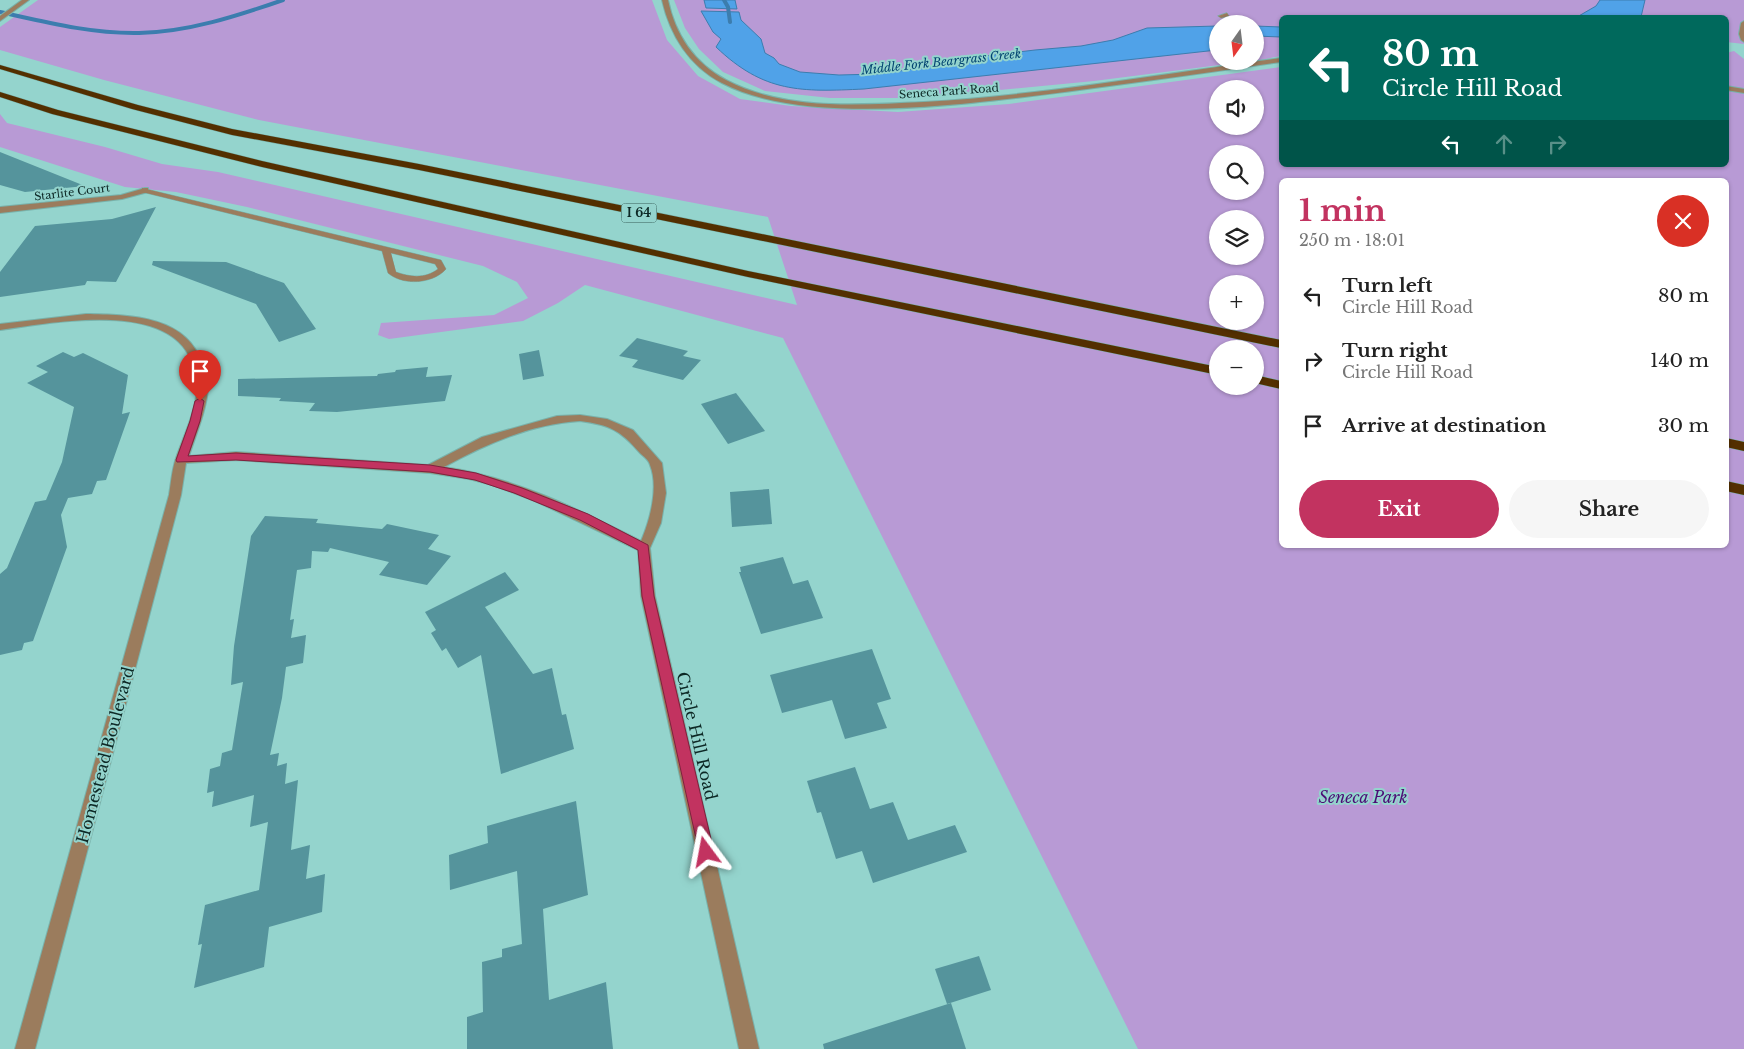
<!DOCTYPE html>
<meta charset="utf-8">
<style>
body{margin:0;font-family:"Libre Baskerville",serif;background:#f6f6f6;color:#222;height:100vh;display:flex;flex-direction:column;font-size:19px;white-space:nowrap}
*{box-sizing:border-box;margin:0}
p{font-size:16px;color:#767676}
.icon{flex:none;width:28px;height:28px;fill:none;stroke:currentColor;stroke-width:2;stroke-linecap:round;stroke-linejoin:round}
.map{position:relative;flex:1;overflow:hidden}
.side{position:absolute;left:1279px;top:178px;width:450px;height:370px;display:flex;flex-direction:column;background:#fff;border-radius:8px;box-shadow:0 1px 4px #0004}
.side>*{flex:none}
.guide{position:absolute;left:1279px;top:15px;width:450px;height:152px;border-radius:8px;box-shadow:0 1px 4px #0004;background:#00695c;color:#fff;overflow:hidden}
.needle{width:32px;rotate:194deg}
.fabs{position:absolute;left:1209px;top:15px;display:grid;gap:10px}
.fabs a{display:grid;place-items:center;width:55px;height:55px;border-radius:50%;background:#fff;box-shadow:0 1px 4px #0004;font-size:25px}
.pin{position:absolute;display:grid;place-items:center;width:42px;height:42px;color:#fff;margin:-51px -21px;border-radius:50% 50% 50% 0;rotate:-45deg;box-shadow:0 0 5px #0007}
.pin .icon{rotate:45deg}
.me{position:absolute;width:55px;margin:-28px;rotate:347deg;stroke-linejoin:round;filter:drop-shadow(0 0 4px #0008)}
.turn{display:flex;align-items:center;gap:18px;height:105px;padding:0 20px;font-size:22px}
.turn .icon{width:65px;height:65px;stroke-width:2.5}
.turn b{display:block;font-size:35px;line-height:42px}
.lanes{display:flex;align-items:center;height:48px;padding:0 20px;background:#0003;justify-content:center;gap:25px;direction:ltr}
.lanes .off{opacity:.35}
.round{display:grid;place-items:center;flex:none;width:52px;height:52px;border-radius:26px;background:#f6f6f6}
.head{display:flex;align-items:center;justify-content:space-between;height:85px;padding:0 20px}
h1{font-size:30px;font-weight:700;line-height:38px;color:#c23360}
.action{display:flex;gap:10px;margin-top:auto;padding:10px 20px}
.action a{flex:1;height:58px;border-radius:30px;background:#c23360;color:#fff;font-size:20px;font-weight:700;line-height:58px;text-align:center}
.action a+a{background:#f6f6f6;color:#222}
ul{padding:0;list-style:none}
li{display:flex;align-items:center;gap:15px;height:65px;padding:0 20px}
li div{flex:1}
li b{display:block;font-size:19px}
li em{font-style:normal}
.map>svg:first-child{display:block}
.green{fill:#b89ad5;fill-rule:evenodd}
.water{fill:#50a2e8;stroke:#3c7dae}
.lines{fill:none;stroke-linecap:round;stroke-linejoin:round}
.stream{stroke:#3c7dae;stroke-width:4}
.building{fill:#55949c}
.service-casing{stroke:#79b2ab;stroke-width:1}
.minor-casing{stroke:#79b2ab;stroke-width:2}
.motorway-casing{stroke:#79b2ab;stroke-width:1}
.service{fill:#9b7c5d;fill-rule:evenodd}
.minor{fill:#9b7c5d;fill-rule:evenodd}
.motorway{fill:#532f00;fill-rule:evenodd}
.route{fill:#c23360;stroke:#7e213e}
.labels{text-anchor:middle;stroke-width:4;stroke-linejoin:round;paint-order:stroke}
.far-street-label{font-size:11px;fill:#0d2825;stroke:#94d4cd}
.far-water-label{font-size:12px;font-style:italic;fill:#024370;stroke:#94d4cd}
.shield{fill:#94d4cd;stroke:#365c57;stroke-width:1}
.shield-label{font-size:12px;font-weight:bold;fill:#0d2825}
.near-street-label{font-size:16px;fill:#0d2825;stroke:#94d4cd}
.near-park-label{font-size:16px;font-style:italic;fill:#4c0b75;stroke:#94d4cd}
</style>
<div class="map">
<svg width="1744" height="1049" viewBox="0 0 1744 1049">
<rect width="100%" height="100%" fill="#94d4cd"/>
<g class="green">
<path d="M38 0H652L667 40 698 76 740 99 791 106 898 112 1009 104 1281 67V165H1726V53L1734 51 1744 59V1049H1138L783 338 585 285 558 303 523 321 389 339 378 335 381 323 494 315 528 298 517 282 483 266 247 207 176 192 125 187 0 147V114L7 123 105 147 162 164 218 172 797 305 768 217 259 120 104 80 0 50V27ZM1218 89H1255V126H1218ZM1218 154H1255V191H1218ZM1281 180H1726V545H1281ZM1218 219H1255V256H1218ZM1218 284H1255V321H1218ZM1218 349H1255V386H1218Z"/>
<path d="M674 0H1744V44L1726 42V18H1281V56L1255 61V24H1218V61H1251L1094 81 915 98H830L765 91 723 72 699 49 685 28Z"/>
</g>
<g class="water">
<path d="M704 0H735L737 9 706 8Z"/>
<path d="M1600 0H1645L1641 17H1577L1596 6Z"/>
<path d="M701 11 739 12 741 20 761 39 765 53 774 58 779 64 800 72 839 75 877 74 929 67 960 59 1035 50 1081 46 1113 40 1147 28 1217 26V50L864 89C801 92 764 93 716 47L721 39 713 32Z"/>
<path d="M1255 26 1281 27V37L1255 36Z"/>
</g>
<g class="lines">
<g class="stream">
<path d="M724 0 728 7 730 22"/>
<path d="M0 12C45 22 92 34 139 33 188 32 237 16 283 0"/>
</g>
</g>
<g class="building">
<path d="M0 152 85 186 25 192 0 185Z"/>
<path d="M156 207 116 282 87 281 85 285 0 297V272L35 226 112 219Z"/>
<path d="M153 261 226 262 284 283 316 329 279 342 256 304 152 265Z"/>
<path d="M637 338 688 351 683 356 701 360 683 380 632 367 638 360 619 356Z"/>
<path d="M539 350 544 376 523 380 519 354Z"/>
<path d="M63 352 74 357 83 353 128 375 122 414 130 412 106 480 97 481 92 494 68 498 61 515 67 547 33 641 24 643 22 650 0 655V574L7 568 35 502 46 500 62 462 74 407 27 383 48 372 36 366Z"/>
<path d="M428 367 426 377 452 375 445 401 337 412 309 411 315 403 279 401 281 398 238 396V379L377 376 378 374 395 372 396 370Z"/>
<path d="M736 393 765 431 728 444 701 404Z"/>
<path d="M769 489 772 524 732 527 730 492Z"/>
<path d="M265 516 318 519 316 523 382 529 387 524 439 535 428 549 451 556 427 585 379 575 389 562 330 548 328 552 312 551 311 568 297 570 290 620 294 619 291 638 306 635 303 663 286 667 282 698 270 755 279 753 277 766 287 763 285 784 298 780 291 850 310 845 306 879 325 874 322 912 269 927 264 967 194 988 202 944 198 945 205 905 259 890 268 822 250 827 254 795 212 807 214 791 207 793 210 769 220 766 222 753 232 750 243 682 231 685 234 646 251 536Z"/>
<path d="M783 557 793 584 808 580 823 618 761 634 739 572H741L740 567Z"/>
<path d="M505 572 519 590 485 607 533 674 552 668 562 715 566 714 574 749 501 774 481 655 458 668 446 648 442 651 431 633 436 630 425 612Z"/>
<path d="M872 649 891 699 877 703 887 728 845 739 832 700 782 713 770 675Z"/>
<path d="M855 767 870 809 893 802 908 840 955 825 967 852 873 883 862 851 836 859 821 812 817 813 807 781Z"/>
<path d="M576 801 588 895 543 909 549 1000 606 982 613 1049H467V1017L483 1012 482 962 502 957V949L522 944 517 871 450 890 449 855 488 843 487 826Z"/>
<path d="M979 956 991 990 947 1004 935 969Z"/>
<path d="M951 1003 966 1049H824L823 1044Z"/>
</g>
<g class="lines">
<defs>
<g id="service">
<path d="M1227 13 1229 16 1221 18 1218 16Z"/>
<path d="M142 188 441 260 446 269C433 284 403 286 388 273L382 251 142 192ZM391 253 435 264 438 269C425 279 410 277 396 272Z"/>
</g>
<g id="minor">
<path d="M22 0H29L0 21V16Z"/>
<path d="M662 0H668C675 34 694 63 726 80 785 111 859 105 924 102 1043 95 1162 74 1281 58V62C1212 72 1142 82 1072 91 976 103 808 128 722 83 689 66 670 35 662 0Z"/>
<path d="M1744 21V42L1741 40 1739 34 1741 23Z"/>
<path d="M1726 86 1744 89V93L1726 90Z"/>
<path d="M145 188H148V192L122 199 0 213V207L121 195Z"/>
<path d="M86 314C129 315 186 315 202 363 205 372 208 379 208 389 206 412 196 434 189 456L236 452 428 465 482 437 557 416 580 415 607 419 633 430 662 463 666 493 661 523 650 548 655 596 759 1049H739L641 596 638 550 535 501 492 485 469 479 430 473 236 460 186 463 181 495 35 1049H15L169 495C171 483 172 469 176 458 184 435 195 413 197 389 197 379 195 372 192 363 170 299 51 323 0 330V324ZM580 421C610 425 620 430 640 453 643 456 649 460 650 465 659 487 650 520 641 541 578 509 514 477 444 467 486 444 531 424 580 421Z"/>
</g>
<g id="motorway">
<path d="M0 65 138 105 232 129 419 164 1281 340V348L419 170 232 135 132 109 0 69Z"/>
<path d="M0 92 58 110 262 161 748 271 1218 367V375L748 277 262 167 52 114 0 97Z"/>
<path d="M1255 375 1281 381V389L1255 383Z"/>
<path d="M1726 438 1744 442V451L1726 447Z"/>
<path d="M1726 481 1744 485V495L1726 491Z"/>
</g>
</defs>
<use href="#service" class="service-casing"/>
<use href="#minor" class="minor-casing"/>
<use href="#motorway" class="motorway-casing"/>
<use href="#service" class="service"/>
<use href="#minor" class="minor"/>
<use href="#motorway" class="motorway"/>
</g>
<path class="route" d="M200 398 204 401 200 421 188 456 236 453 430 465 476 473 522 488 588 514 648 545 654 596 714 852 712 857 706 859 701 857 699 852 642 596 638 550 580 520 514 493 475 480 430 472 236 460 177 462 176 460 190 421 195 401Z"/>
<g class="labels">
<g class="far-street-label">
<text transform="translate(949 91) rotate(-4)" y="4">Seneca Park Road</text>
<text transform="translate(72 192) rotate(-7)" y="4">Starlite Court</text>
</g>
<g class="far-water-label">
<text transform="translate(941 62) rotate(-6)" y="4">Middle Fork Beargrass Creek</text>
</g>
<rect class="shield" x="621.5" y="203.5" width="35" height="19" rx="4"/>
<g class="shield-label">
<text x="639" y="217">I 64</text>
</g>
<g class="near-street-label">
<text transform="translate(697 736) rotate(77)" y="6">Circle Hill Road</text>
<text transform="translate(105 755) rotate(-75)" y="6">Homestead Boulevard</text>
</g>
<g class="near-park-label">
<text x="1363" y="803">Seneca Park</text>
</g>
</g>
</svg>
<div class="fabs">
<a><svg class="needle" viewBox="-14 -14 28 28"><path d="M0-13l5 13h-10z" fill="#e53935"/><path d="M0 13l5-13h-10z" fill="#767676"/></svg></a>
<a><svg class="icon" aria-label="sound" viewBox="0 0 24 24"><path d="M4 9h4l5-4v14l-5-4H4zM17 9q2 3 0 6"/></svg></a>
<a><svg class="icon" aria-label="search" viewBox="0 0 24 24"><circle cx="10" cy="10" r="6"/><path d="M15 15l6 6"/></svg></a>
<a><svg class="icon" aria-label="layers" viewBox="0 0 24 24"><path d="M12 4l9 5-9 5-9-5zM3 14l9 5 9-5"/></svg></a>
<a>+</a>
<a>−</a>
</div>
<div class="pin" style="left:200px;top:401px;background:#d93025"><svg class="icon" aria-label="arrive" viewBox="0 0 24 24"><path d="M6 21V4h12l-3 4 3 4H6"/></svg></div>
<svg class="me" style="left:706px;top:852px" viewBox="-20 -20 40 40"><path d="M0-17L14 15 0 8-14 15z" fill="#c23360" stroke="#fff" stroke-width="4"/></svg>
<div class="guide">
<div class="turn"><svg class="icon" aria-label="left" viewBox="0 0 24 24"><path d="M17 20v-9H6M10 6l-5 5 5 5"/></svg><div><b>80 m</b>Circle Hill Road</div></div>
<div class="lanes"><svg class="icon" aria-label="left" viewBox="0 0 24 24"><path d="M17 20v-9H6M10 6l-5 5 5 5"/></svg><svg class="icon off" aria-label="ahead" viewBox="0 0 24 24"><path d="M12 20V5M6 11l6-6 6 6"/></svg><svg class="icon off" aria-label="right" viewBox="0 0 24 24"><path d="M7 20v-9h11M14 6l5 5-5 5"/></svg></div>
</div>
<section class="side">
<div class="head"><div><h1>1 min</h1><p>250 m · 18:01</p></div><a class="round" style="background:#d93025;color:#fff"><svg class="icon" aria-label="close" viewBox="0 0 24 24"><path d="M6 6l12 12M18 6L6 18"/></svg></a></div>
<ul>
<li><svg class="icon" aria-label="left" viewBox="0 0 24 24"><path d="M17 20v-9H6M10 6l-5 5 5 5"/></svg><div><b>Turn left</b><p>Circle Hill Road</p></div><em>80 m</em></li>
<li><svg class="icon" aria-label="right" viewBox="0 0 24 24"><path d="M7 20v-9h11M14 6l5 5-5 5"/></svg><div><b>Turn right</b><p>Circle Hill Road</p></div><em>140 m</em></li>
<li><svg class="icon" aria-label="arrive" viewBox="0 0 24 24"><path d="M6 21V4h12l-3 4 3 4H6"/></svg><div><b>Arrive at destination</b></div><em>30 m</em></li>
</ul>
<div class="action"><a>Exit</a><a>Share</a></div>
</section>
</div>
